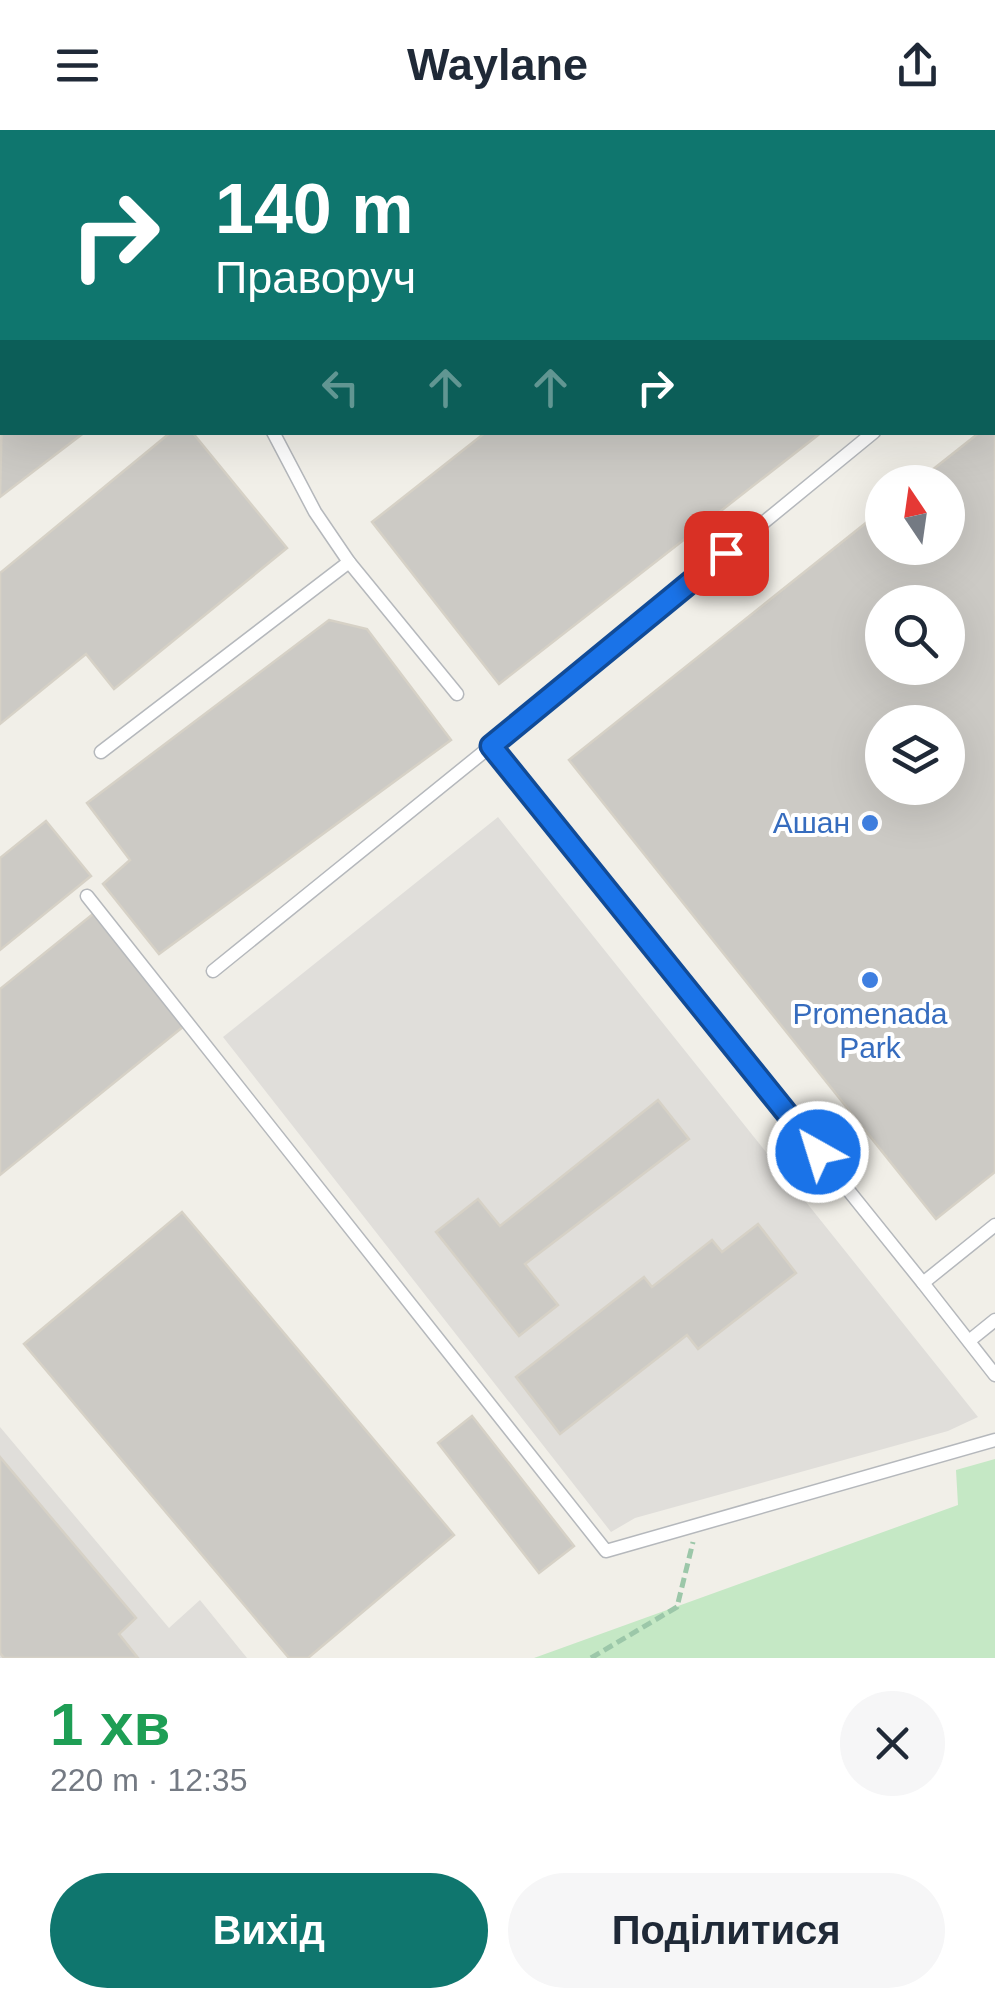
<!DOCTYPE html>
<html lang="uk">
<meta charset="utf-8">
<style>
body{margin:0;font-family:Helvetica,sans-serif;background:#f6f6f7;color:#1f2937;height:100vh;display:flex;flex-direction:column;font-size:38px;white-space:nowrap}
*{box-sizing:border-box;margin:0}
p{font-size:32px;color:#747a83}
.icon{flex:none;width:55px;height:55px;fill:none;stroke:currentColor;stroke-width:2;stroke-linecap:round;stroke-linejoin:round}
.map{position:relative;height:1528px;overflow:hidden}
.sheet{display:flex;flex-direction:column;background:#fff;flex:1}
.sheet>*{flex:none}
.top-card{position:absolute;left:0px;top:0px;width:995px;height:305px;box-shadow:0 10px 40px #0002;background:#0f766e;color:#fff;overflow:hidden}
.needle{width:65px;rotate:347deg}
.controls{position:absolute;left:865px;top:335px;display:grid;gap:20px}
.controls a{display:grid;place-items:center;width:100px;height:100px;border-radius:50%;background:#fff;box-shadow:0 10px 40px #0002;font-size:50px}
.pin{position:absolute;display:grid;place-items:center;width:85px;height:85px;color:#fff;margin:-42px;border-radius:20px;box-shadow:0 5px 15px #0006}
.me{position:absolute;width:110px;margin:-55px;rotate:321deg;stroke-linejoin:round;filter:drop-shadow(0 0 8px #0008)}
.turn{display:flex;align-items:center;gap:35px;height:210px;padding:0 50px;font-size:45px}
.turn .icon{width:130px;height:130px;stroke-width:2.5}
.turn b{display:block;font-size:70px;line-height:85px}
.lanes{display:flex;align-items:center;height:95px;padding:0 50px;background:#0003;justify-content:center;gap:50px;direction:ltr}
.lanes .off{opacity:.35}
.round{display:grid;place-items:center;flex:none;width:105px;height:105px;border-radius:52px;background:#f6f6f7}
.overview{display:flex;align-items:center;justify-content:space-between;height:170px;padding:0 50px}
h1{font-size:60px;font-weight:600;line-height:75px;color:#1e9e55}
.button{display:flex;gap:20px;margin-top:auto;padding:20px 50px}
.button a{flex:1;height:115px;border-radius:60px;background:#0f766e;color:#fff;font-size:40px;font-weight:600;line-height:115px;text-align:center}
.button a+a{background:#f6f6f7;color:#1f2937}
header{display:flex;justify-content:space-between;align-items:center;height:130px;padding:0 50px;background:#fff;font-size:45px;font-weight:600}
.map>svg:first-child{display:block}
.industrial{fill:#e0deda}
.green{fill:#c5e8c5}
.building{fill:#cccac5;stroke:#d6d1c6;stroke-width:2.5;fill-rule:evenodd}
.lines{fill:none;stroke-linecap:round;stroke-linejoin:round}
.service-casing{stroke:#b5b8bc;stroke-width:15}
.path{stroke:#9cc7a9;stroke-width:5;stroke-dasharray:10 5;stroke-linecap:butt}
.service{stroke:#fff;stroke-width:12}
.route-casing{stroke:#114b97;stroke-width:25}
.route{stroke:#1a73e8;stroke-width:18}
.shop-dot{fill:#3f7fe0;stroke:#fff;stroke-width:4}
.labels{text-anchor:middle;stroke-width:8;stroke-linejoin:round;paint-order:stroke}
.shop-label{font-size:30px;fill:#366cbe;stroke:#fff;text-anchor:end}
</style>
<header><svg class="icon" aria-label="menu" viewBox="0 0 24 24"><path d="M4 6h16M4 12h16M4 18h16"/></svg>Waylane<svg class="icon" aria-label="share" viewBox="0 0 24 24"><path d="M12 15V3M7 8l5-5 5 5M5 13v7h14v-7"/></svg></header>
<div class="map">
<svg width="995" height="1528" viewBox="0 0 995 1528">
<rect width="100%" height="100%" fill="#f1efe8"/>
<g class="industrial">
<path d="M0 0 9 2H2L0 205Z"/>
<path d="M498 687 978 1287 948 1301 635 1388 611 1402 223 907Z"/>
<path d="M0 1297 169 1498 200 1470 247 1528H0Z"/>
</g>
<path class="green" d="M995 1329V1528H534L958 1375 956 1340Z"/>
<g class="building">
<path d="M87 0H276L273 2Z"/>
<path d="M381 0H440L443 2H378Z"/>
<path d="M874 0H995L992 169V2H871Z"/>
<path d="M2 278V302H85L0 367Z"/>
<path d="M995 290V1042L936 1089 569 630 882 380V418H948V352H917L980 302H992ZM882 472H948V538H882ZM882 592H948V658H882Z"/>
<path d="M171 302H192L287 418 114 559 86 524 0 594V443Z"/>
<path d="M486 302H822L499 554 372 392Z"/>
<path d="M329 490 367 499 451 610 159 824 103 754 130 730 87 673Z"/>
<path d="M46 691 91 746 0 820V728Z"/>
<path d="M93 784 184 896 0 1045V859Z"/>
<path d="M658 970 689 1009 525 1134 558 1175 519 1206 436 1102 478 1069 500 1096Z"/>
<path d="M182 1082 454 1405 308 1528H289L24 1214Z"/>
<path d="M758 1094 796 1143 698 1219 687 1205 560 1304 516 1247 644 1147 652 1157 712 1110 722 1122Z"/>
<path d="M472 1286 574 1416 539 1443 438 1313Z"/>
<path d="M0 1327 136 1488 119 1504 138 1528H4L0 1523Z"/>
</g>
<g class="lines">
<defs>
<g id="service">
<path d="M57 0 59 2"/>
<path d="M591 0 593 2"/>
<path d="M327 2 330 0"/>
<path d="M992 205 995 203"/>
<path d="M0 249 2 247"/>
<path d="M273 302 315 382 349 432 457 564"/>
<path d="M874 302 491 616 923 1153 995 1095"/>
<path d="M101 622 349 432"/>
<path d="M87 766 606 1421 995 1310"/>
<path d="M213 841 491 616"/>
<path d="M923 1153 995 1245"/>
<path d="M969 1211 995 1190"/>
</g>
</defs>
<use href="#service" class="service-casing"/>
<path class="path" d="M591 1528 677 1477 693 1412"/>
<use href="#service" class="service"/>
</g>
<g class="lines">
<defs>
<path id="route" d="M726 423 491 616 818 1022"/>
</defs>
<use href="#route" class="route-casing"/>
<use href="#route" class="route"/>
</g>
<g class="shop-dot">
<circle cx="870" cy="693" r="10"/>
<circle cx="870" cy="850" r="10"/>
</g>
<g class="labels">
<g class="shop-label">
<text x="850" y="703">Ашан</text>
<text x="870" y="894" text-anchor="middle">Promenada<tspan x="870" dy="34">Park</tspan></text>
</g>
</g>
</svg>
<div class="controls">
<a><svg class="needle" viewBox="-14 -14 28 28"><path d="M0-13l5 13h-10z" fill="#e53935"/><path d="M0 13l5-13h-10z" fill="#747a83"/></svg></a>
<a><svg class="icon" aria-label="search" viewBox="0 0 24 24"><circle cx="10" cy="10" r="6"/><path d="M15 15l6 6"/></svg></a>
<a><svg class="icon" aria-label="layers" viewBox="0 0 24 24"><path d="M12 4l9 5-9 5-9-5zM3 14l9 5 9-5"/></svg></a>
</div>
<div class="pin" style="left:726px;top:423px;background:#d93025"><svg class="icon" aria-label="arrive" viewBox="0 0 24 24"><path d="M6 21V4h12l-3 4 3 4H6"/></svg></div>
<svg class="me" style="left:818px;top:1022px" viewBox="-20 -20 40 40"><circle r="17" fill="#1a73e8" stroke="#fff" stroke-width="3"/><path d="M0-11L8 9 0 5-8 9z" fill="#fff"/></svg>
<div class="top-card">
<div class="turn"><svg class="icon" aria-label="right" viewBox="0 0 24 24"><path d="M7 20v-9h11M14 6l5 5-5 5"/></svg><div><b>140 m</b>Праворуч</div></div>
<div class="lanes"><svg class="icon off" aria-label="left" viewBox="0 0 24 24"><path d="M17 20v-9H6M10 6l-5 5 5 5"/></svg><svg class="icon off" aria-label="ahead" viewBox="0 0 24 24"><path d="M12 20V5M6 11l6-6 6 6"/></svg><svg class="icon off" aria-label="ahead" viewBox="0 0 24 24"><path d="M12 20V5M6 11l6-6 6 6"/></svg><svg class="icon" aria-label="right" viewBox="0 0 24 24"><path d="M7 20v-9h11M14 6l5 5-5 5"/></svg></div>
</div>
</div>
<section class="sheet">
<div class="overview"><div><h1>1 хв</h1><p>220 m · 12:35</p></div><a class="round"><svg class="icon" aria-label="close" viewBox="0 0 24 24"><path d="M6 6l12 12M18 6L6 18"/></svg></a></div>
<div class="button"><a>Вихід</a><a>Поділитися</a></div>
</section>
